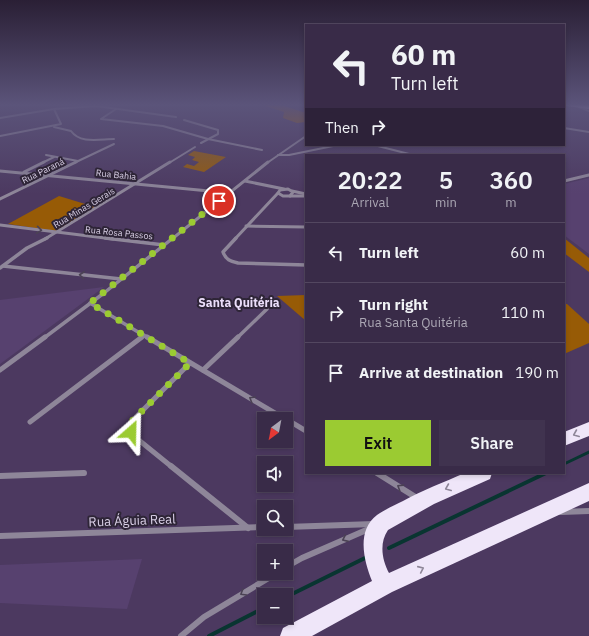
<!DOCTYPE html>
<meta charset="utf-8">
<style>
body{margin:0;font-family:"IBM Plex Sans",sans-serif;background:#40334f;color:#f1f3f6;height:100vh;display:flex;flex-direction:column;font-size:15px;white-space:nowrap}
*{box-sizing:border-box;margin:0}
p{font-size:13px;color:#aba7b4}
.icon{flex:none;width:22px;height:22px;fill:none;stroke:currentColor;stroke-width:2;stroke-linecap:round;stroke-linejoin:round}
.map{position:relative;flex:1;overflow:hidden}
.drawer{position:absolute;left:305px;top:154px;width:260px;height:320px;display:flex;flex-direction:column;background:#392b48;border-radius:0px;box-shadow:0 2px 6px #0003,0 0 0 1px #534760}
.drawer>*{flex:none}
.top-card{position:absolute;left:305px;top:24px;width:260px;height:122px;border-radius:0px;box-shadow:0 2px 6px #0003,0 0 0 1px #534760;background:#392b48;color:#f1f3f6;overflow:hidden}
.needle{width:26px;rotate:212deg}
.buttons{position:absolute;left:257px;top:412px;display:grid;gap:8px}
.buttons a{display:grid;place-items:center;width:36px;height:36px;border-radius:0px;background:#392b48;box-shadow:0 2px 6px #0003,0 0 0 1px #534760;font-size:20px}
.pin{position:absolute;display:grid;place-items:center;width:34px;height:34px;color:#fff;margin:-17px;border:2px solid #fff;border-radius:50%;box-shadow:0 1px 4px #0007}
.me{position:absolute;width:44px;margin:-22px;rotate:25deg;stroke-linejoin:round;filter:drop-shadow(0 0 3px #0008)}
.turn{display:flex;align-items:center;gap:14px;height:84px;padding:0 20px;font-size:18px}
.turn .icon{width:52px;height:52px;stroke-width:2.5}
.turn b{display:block;font-size:28px;line-height:34px}
.then{display:flex;align-items:center;height:38px;padding:0 20px;background:#0003;gap:8px;font-size:15px}
.eta{display:flex;justify-content:space-evenly;align-items:center;height:68px;text-align:center}
.eta b{font-size:24px;font-weight:600;line-height:28px}
.action{display:flex;gap:8px;margin-top:auto;padding:8px 20px}
.action a{flex:1;height:46px;border-radius:0px;background:#9bcb32;color:#111;font-size:16px;font-weight:600;line-height:46px;text-align:center}
.action a+a{background:#40334f;color:#f1f3f6}
ul{padding:0;list-style:none}
li{display:flex;align-items:center;gap:12px;height:60px;padding:0 20px;border-top:1px solid #534760}
li div{flex:1}
li b{display:block;font-size:15px}
li em{font-style:normal}
.map>svg:first-child{display:block}
.built{fill:#57416f}
.green{fill:#975b06}
.lines{fill:none;stroke-linecap:round;stroke-linejoin:round}
.stream-far1{stroke:#093531;stroke-width:3}
.stream{stroke:#093531;stroke-width:4}
.street-far4{stroke:#8e8699;stroke-width:2}
.street-far3{stroke:#8e8699;stroke-width:3}
.street-far2{stroke:#8e8699;stroke-width:3.5}
.street-far1{stroke:#8e8699;stroke-width:5}
.street{stroke:#8e8699;stroke-width:6}
.primary{fill:#d8c6ee;fill-rule:evenodd}
.highway{fill:#efe6f9;fill-rule:evenodd}
.oneway{stroke:#4b4254}
.oneway2{stroke:#8e8698}
.route{stroke:#9bcb32;stroke-width:7;stroke-dasharray:0 12.6}
.labels{text-anchor:middle;stroke-width:4;stroke-linejoin:round;paint-order:stroke}
.far-street-label{font-size:9px;fill:#dad0e7;stroke:#2e2537}
.neighbourhood-label{font-size:12px;font-weight:bold;fill:#ebdefa;stroke:#2e2537}
.near-street-label{font-size:13px;fill:#dad0e7;stroke:#2e2537}
</style>
<div class="map">
<svg width="589" height="636" viewBox="0 0 589 636">
<rect width="100%" height="100%" fill="#4c3960"/>
<g class="built">
<path d="M589 178V254L564 235V184Z"/>
<path d="M104 287 0 364V300Z"/>
<path d="M142 559 127 609 0 603V565Z"/>
</g>
<g class="green">
<path d="M263 105H281L306 113 305 122 297 123 283 118 284 112Z"/>
<path d="M194 151 226 157 204 172 183 167 187 164 194 166 199 162 192 160 195 157 188 155Z"/>
<path d="M59 196 95 207 56 231 8 224Z"/>
<path d="M564 238 589 258V272L564 253Z"/>
<path d="M306 295V321L277 296Z"/>
<path d="M564 304H567L589 324V343L564 354Z"/>
</g>
<g class="lines">
<path class="stream-far1" d="M564 464 589 452"/>
<g class="stream">
<path d="M389 548 546 473"/>
<path d="M286 597 365 558"/>
<path d="M209 636 264 608"/>
</g>
<g class="street-far4">
<path d="M579 107 589 111"/>
<path d="M116 109 101 119 163 126 208 139 262 150"/>
<path d="M0 118 54 109 96 106 176 117"/>
<path d="M184 120 218 130V134L201 143"/>
<path d="M54 127 71 131C80 144 100 139 114 139"/>
<path d="M564 128 589 132"/>
<path d="M0 136 61 124 54 109"/>
<path d="M374 145 413 155"/>
<path d="M46 155 78 161"/>
<path d="M278 155H289L338 145"/>
<path d="M42 163 54 157"/>
<path d="M74 163 114 144"/>
<path d="M169 163 195 147"/>
<path d="M267 163 306 136"/>
</g>
<g class="street-far3">
<path d="M0 171 230 193"/>
<path d="M24 172 44 162"/>
<path d="M245 181 284 189"/>
<path d="M564 181 589 175"/>
<path d="M288 189 293 192 290 196H283L278 193 280 190Z"/>
<path d="M292 191 306 194"/>
<path d="M290 196H306"/>
<path d="M0 199 76 162"/>
<path d="M0 225 113 239"/>
<path d="M246 226 306 227"/>
<path d="M45 239 170 162"/>
<path d="M172 239 268 162"/>
<path d="M235 239 278 193"/>
</g>
<g class="street-far2">
<path d="M105 238 164 245"/>
<path d="M236 238 223 252C226 260 230 261 238 263L306 265"/>
<path d="M3 266 121 279"/>
<path d="M0 268 27 248 47 238"/>
<path d="M90 303 148 338"/>
<path d="M44 338 104 293 173 238"/>
<path d="M141 338 144 335"/>
<path d="M237 338 267 309"/>
</g>
<g class="street-far1">
<path d="M147 337 285 419"/>
<path d="M0 370 45 337"/>
<path d="M203 370 238 337"/>
<path d="M286 419 306 431"/>
<path d="M30 422 142 337"/>
<path d="M172 467 135 437 129 426 132 421 190 363"/>
</g>
<g class="street">
<path d="M171 466 248 528"/>
<path d="M377 473 417 498"/>
<path d="M0 476 84 473"/>
<path d="M561 512 589 511"/>
<path d="M286 527 374 524"/>
<path d="M0 536 264 527"/>
<path d="M286 567 302 558 371 528"/>
<path d="M181 636 204 617 277 573"/>
</g>
<path class="primary" d="M565 105 589 107V109L567 106Z"/>
<g class="highway">
<path d="M569 105H589V109Z"/>
<path d="M589 422V436L564 446V432Z"/>
<path d="M465 473H492L490 479 434 504 388 530C379 543 382 560 389 573L589 483V501L392 592 312 636H280L283 628 372 581C364 561 356 531 377 515 384 510 395 505 403 501 423 490 444 482 465 473Z"/>
</g>
</g>
<defs><path id="oneway-chevron" d="M-2-3.5L2.5 0L-2 3.5" fill="none" stroke-width="1.6" stroke-linecap="round" stroke-linejoin="round"/></defs>
<g class="oneway">
<use href="#oneway-chevron" transform="translate(39 230) rotate(8)"/>
<use href="#oneway-chevron" transform="translate(82 275) rotate(-174)"/>
<use href="#oneway-chevron" transform="translate(252 399) rotate(-149)"/>
<use href="#oneway-chevron" transform="translate(400 487) rotate(-148)"/>
<use href="#oneway-chevron" transform="translate(345 539) rotate(156)"/>
<use href="#oneway-chevron" transform="translate(243 593) rotate(149)"/>
</g>
<g class="oneway2">
<use href="#oneway-chevron" transform="translate(576 434) rotate(157)"/>
<use href="#oneway-chevron" transform="translate(448 488) rotate(157)"/>
<use href="#oneway-chevron" transform="translate(421 569) rotate(-24)"/>
</g>
<linearGradient id="sky" x2="0" y2="1"><stop stop-color="#2a1f35"/><stop offset="0.54" stop-color="#5b547a"/><stop offset="1" stop-color="#5b547a" stop-opacity="0"/></linearGradient>
<rect width="589" height="194" fill="url(#sky)"/>
<g class="lines">
<path class="route" d="M131 432 130 426 132 421 190 363 90 303 219 201"/>
</g>
<g class="labels">
<g class="far-street-label">
<text transform="translate(43 171) rotate(-26)" y="3">Rua Paraná</text>
<text transform="translate(116 175) rotate(6)" y="3">Rua Bahia</text>
<text transform="translate(84 208) rotate(-31)" y="3">Rua Minas Gerais</text>
<text transform="translate(119 233) rotate(6)" y="3">Rua Rosa Passos</text>
</g>
<g class="neighbourhood-label">
<text x="239" y="307">Santa Quitéria</text>
</g>
<g class="near-street-label">
<text transform="translate(132 520) rotate(-2)" y="5">Rua Águia Real</text>
</g>
</g>
</svg>
<div class="buttons">
<a><svg class="needle" viewBox="-14 -14 28 28"><path d="M0-13l5 13h-10z" fill="#e53935"/><path d="M0 13l5-13h-10z" fill="#aba7b4"/></svg></a>
<a><svg class="icon" aria-label="sound" viewBox="0 0 24 24"><path d="M4 9h4l5-4v14l-5-4H4zM17 9q2 3 0 6"/></svg></a>
<a><svg class="icon" aria-label="search" viewBox="0 0 24 24"><circle cx="10" cy="10" r="6"/><path d="M15 15l6 6"/></svg></a>
<a>+</a>
<a>−</a>
</div>
<div class="pin" style="left:219px;top:201px;background:#d93025"><svg class="icon" aria-label="arrive" viewBox="0 0 24 24"><path d="M6 21V4h12l-3 4 3 4H6"/></svg></div>
<svg class="me" style="left:131px;top:432px" viewBox="-20 -20 40 40"><path d="M0-17L14 15 0 8-14 15z" fill="#9bcb32" stroke="#fff" stroke-width="4"/></svg>
<div class="top-card">
<div class="turn"><svg class="icon" aria-label="left" viewBox="0 0 24 24"><path d="M17 20v-9H6M10 6l-5 5 5 5"/></svg><div><b>60 m</b>Turn left</div></div>
<div class="then">Then<svg class="icon" aria-label="right" viewBox="0 0 24 24"><path d="M7 20v-9h11M14 6l5 5-5 5"/></svg></div>
</div>
<section class="drawer">
<div class="eta">
<div><b>20:22</b><p>Arrival</p></div>
<div><b>5</b><p>min</p></div>
<div><b>360</b><p>m</p></div>
</div>
<ul>
<li><svg class="icon" aria-label="left" viewBox="0 0 24 24"><path d="M17 20v-9H6M10 6l-5 5 5 5"/></svg><div><b>Turn left</b></div><em>60 m</em></li>
<li><svg class="icon" aria-label="right" viewBox="0 0 24 24"><path d="M7 20v-9h11M14 6l5 5-5 5"/></svg><div><b>Turn right</b><p>Rua Santa Quitéria</p></div><em>110 m</em></li>
<li><svg class="icon" aria-label="arrive" viewBox="0 0 24 24"><path d="M6 21V4h12l-3 4 3 4H6"/></svg><div><b>Arrive at destination</b></div><em>190 m</em></li>
</ul>
<div class="action"><a>Exit</a><a>Share</a></div>
</section>
</div>
